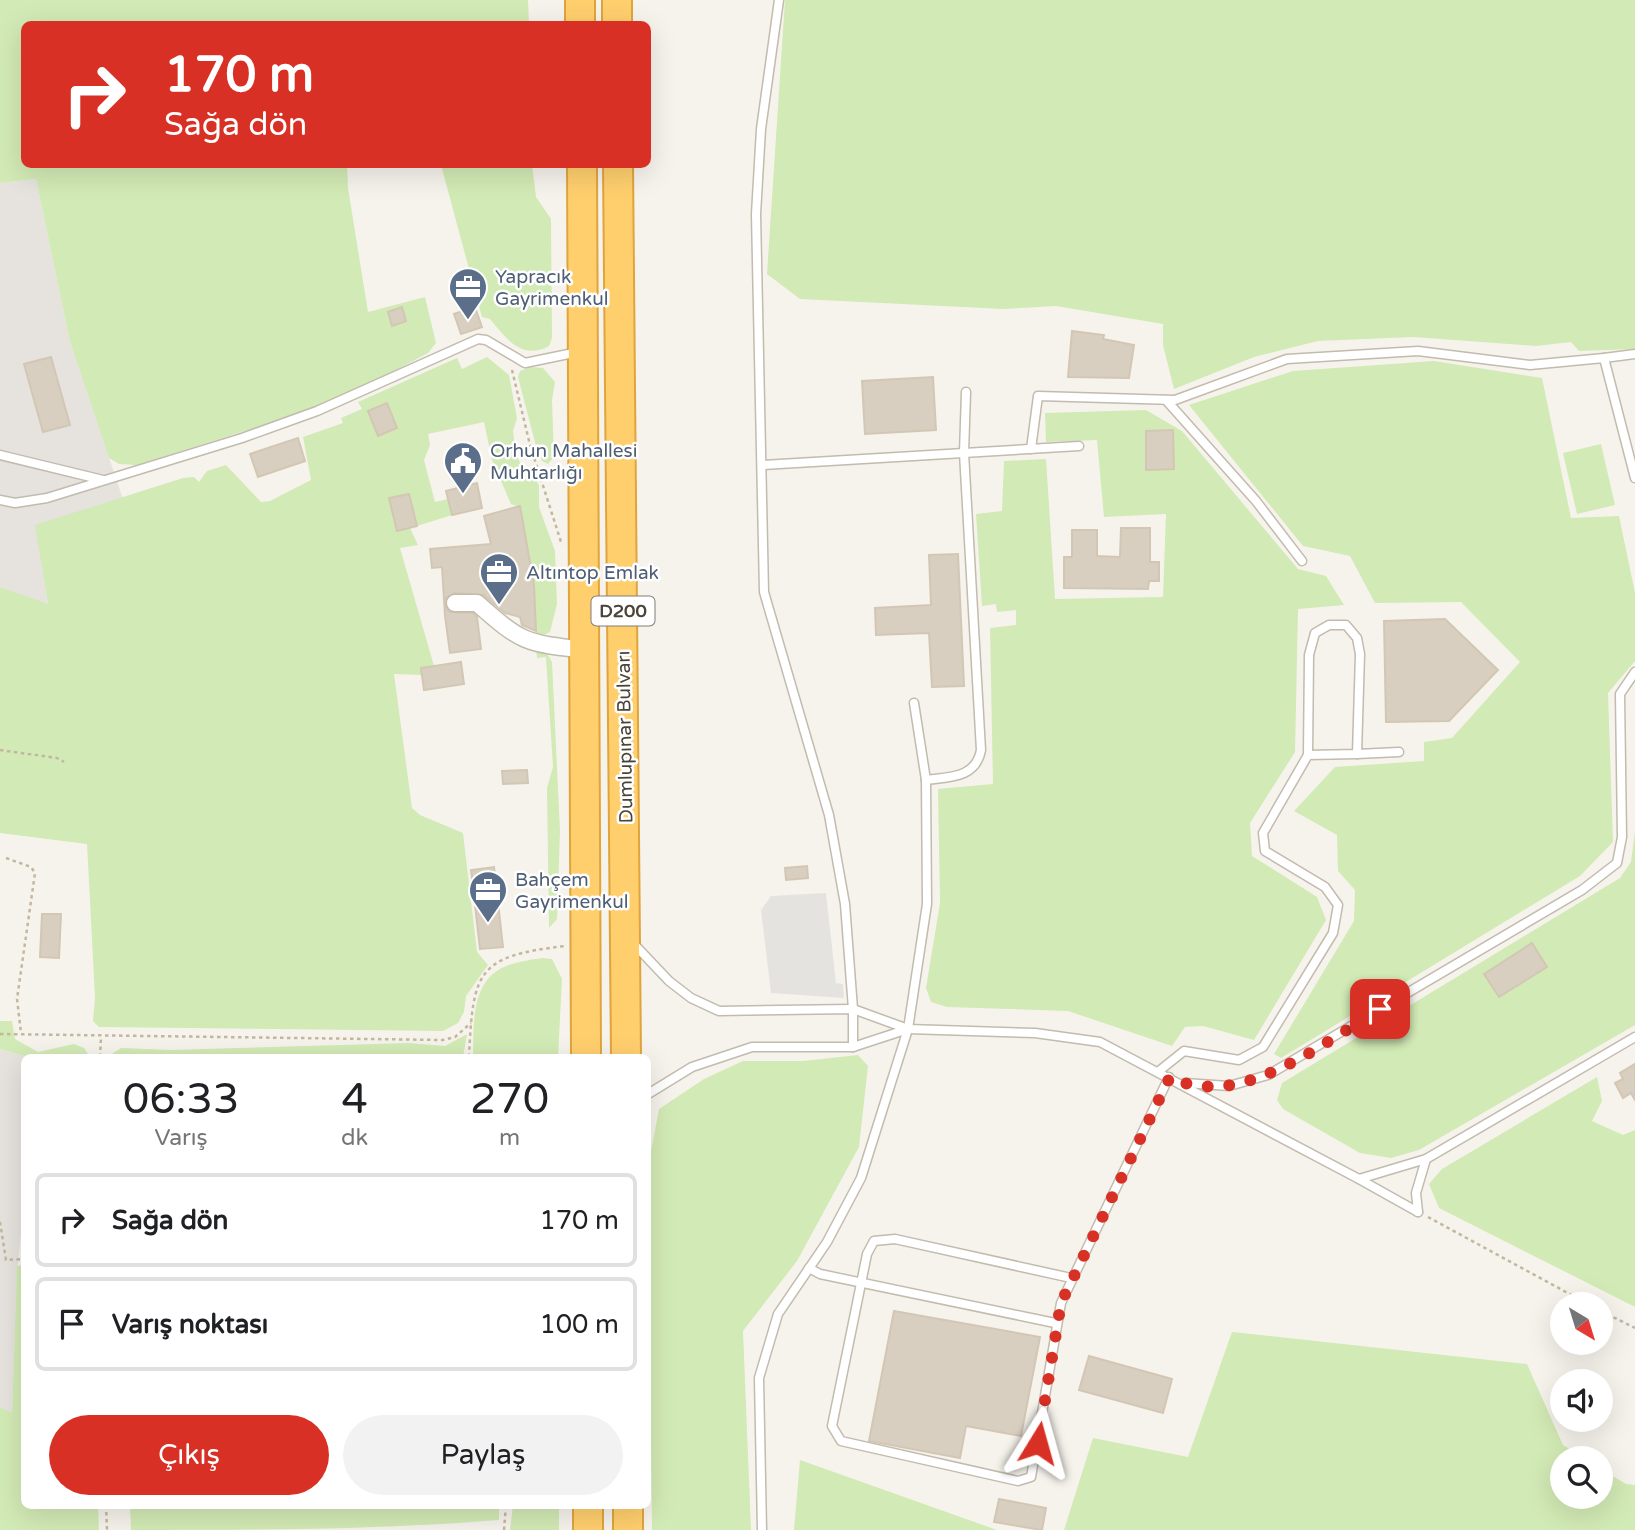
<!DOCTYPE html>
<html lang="tr">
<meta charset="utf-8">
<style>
body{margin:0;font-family:"Varela Round",sans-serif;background:#f2f2f2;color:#202124;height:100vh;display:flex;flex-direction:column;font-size:26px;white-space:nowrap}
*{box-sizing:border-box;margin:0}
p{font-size:23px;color:#757577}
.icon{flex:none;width:38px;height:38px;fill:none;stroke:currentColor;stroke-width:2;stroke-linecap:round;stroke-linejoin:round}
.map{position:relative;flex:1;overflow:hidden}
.sheet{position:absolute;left:21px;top:1054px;width:630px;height:455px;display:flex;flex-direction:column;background:#fff;border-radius:10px;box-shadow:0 7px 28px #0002}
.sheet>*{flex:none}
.banner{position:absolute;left:21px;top:21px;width:630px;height:147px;border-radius:10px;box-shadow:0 7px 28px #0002;background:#d93025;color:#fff;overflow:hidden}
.needle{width:46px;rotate:142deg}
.fabs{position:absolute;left:1550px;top:1292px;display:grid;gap:14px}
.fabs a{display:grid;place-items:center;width:63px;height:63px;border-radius:50%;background:#fff;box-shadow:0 7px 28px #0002;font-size:35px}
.pin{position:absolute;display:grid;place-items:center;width:60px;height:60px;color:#fff;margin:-30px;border-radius:14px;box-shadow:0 4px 10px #0006}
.me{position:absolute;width:77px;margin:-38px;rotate:8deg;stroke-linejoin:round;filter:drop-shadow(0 0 5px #0008)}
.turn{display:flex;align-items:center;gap:24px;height:147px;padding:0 28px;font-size:32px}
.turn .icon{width:91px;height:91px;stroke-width:2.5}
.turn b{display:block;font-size:49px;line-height:60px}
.eta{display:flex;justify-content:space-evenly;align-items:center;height:119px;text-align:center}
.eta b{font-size:42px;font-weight:600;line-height:49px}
.cta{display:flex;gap:14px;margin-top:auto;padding:14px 28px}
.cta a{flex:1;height:80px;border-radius:42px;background:#d93025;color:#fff;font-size:28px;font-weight:600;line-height:80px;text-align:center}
.cta a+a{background:#f2f2f2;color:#202124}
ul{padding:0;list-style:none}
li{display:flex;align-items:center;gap:21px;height:94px;margin:0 14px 10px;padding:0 14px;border:4px solid #e0e0e0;border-radius:10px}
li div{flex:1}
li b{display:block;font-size:26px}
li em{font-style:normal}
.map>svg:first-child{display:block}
.industrial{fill:#e6e2dd}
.green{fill:#d2eab5;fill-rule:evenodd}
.parking{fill:#e5e3e0}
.building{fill:#d8cfc1;stroke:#d3c7b4;stroke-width:2}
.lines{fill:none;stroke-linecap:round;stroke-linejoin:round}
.lane-casing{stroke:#c2bbae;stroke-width:11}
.street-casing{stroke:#c2bbae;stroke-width:19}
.highway-casing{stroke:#e0a43c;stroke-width:32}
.path{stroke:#c4b79f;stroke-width:2.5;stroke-dasharray:3.5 3.5;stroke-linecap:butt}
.lane{stroke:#fff;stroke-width:8}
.street{stroke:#fff;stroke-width:16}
.highway{stroke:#ffcf6e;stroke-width:28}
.route{stroke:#d93025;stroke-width:12;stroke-dasharray:0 21.6}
.labels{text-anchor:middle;stroke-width:5;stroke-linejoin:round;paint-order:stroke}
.shield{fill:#fff;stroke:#817c74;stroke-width:2}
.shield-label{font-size:18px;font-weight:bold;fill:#4b4439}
.service-label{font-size:19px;fill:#4e5e75;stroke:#fff;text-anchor:start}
.street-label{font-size:19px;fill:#4b4439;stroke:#fff}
</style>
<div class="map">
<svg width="1635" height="1530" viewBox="0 0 1635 1530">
<rect width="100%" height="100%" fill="#f6f3ec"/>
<g class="industrial">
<path d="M36 179 70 342 123 499 36 526 48 605 0 587V183Z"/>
<path d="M0 1049 28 1057H24V1204L17 1273 12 1414 0 1407Z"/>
</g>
<g class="green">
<path d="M0 0H528L529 24H24V164L347 165 348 188 368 312 425 297 436 343 428 353 355 392 309 411 136 465 119 464 109 458 70 342 36 179 0 183Z"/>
<path d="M785 0H1635V349L1579 351 1571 342 1536 346 1413 337 1318 341 1254 357 1174 389 1163 345V324L1056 306 1004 309 800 299 767 274Z"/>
<path d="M441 165H532L536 197 551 219 552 338 549 346C521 361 506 338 490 319L482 317Z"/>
<path d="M487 357 509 375 517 418 513 431 516 454 523 469 534 474 539 486V507L555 551 557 604 550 632 540 637 536 636 534 585 520 507 511 504 492 460 484 422 428 434 430 445 424 460 435 502 448 499 452 515 417 526 409 494 390 499 397 531 410 528 418 545 400 548 434 666 422 675 394 674 412 808 420 815 463 833 477 952 488 965 466 996 464 1012 458 1023 443 1031 99 1027 93 1021 95 997 87 844 0 833V587L48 604 35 525 183 478 194 477 199 482 207 471 226 465 261 502 270 501 311 480 303 437 343 423 341 418 362 409 358 402 457 358 462 369ZM387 403 397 428 379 436 368 411Z"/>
<path d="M1434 361 1542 378 1571 518 1619 516 1635 593V661L1608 693 1613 842 1580 876 1281 1058 1274 1054 1354 921 1355 890 1338 871 1337 835 1294 811 1335 767 1424 761V742L1452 738 1520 662 1461 602 1375 603 1350 556 1303 546 1189 405 1293 371Z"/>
<path d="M530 367 543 368 555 382 552 400 554 457 548 464 542 461 537 450 518 377 520 371Z"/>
<path d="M1146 410 1182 431 1298 569 1326 576 1344 605 1298 609 1295 752 1250 823 1252 856 1317 897 1326 920 1254 1040 1203 1026 1185 1027 1172 1046 1068 1011 947 1007 931 1002 926 988 940 903 938 789 993 784 990 628 1016 625V610L997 612 996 604 982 606 976 514 1002 511 1004 461 1046 459 1055 599 1163 597 1166 514 1104 517 1097 440 1046 442 1045 413Z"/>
<path d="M1601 444 1615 505 1577 514 1563 453Z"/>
<path d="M536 647 546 652 552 662 560 831 557 919 549 928 547 788 553 767 546 657 537 658Z"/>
<path d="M1635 831V1025L1419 1150 1391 1158 1360 1153 1283 1109 1277 1100 1282 1083 1620 878 1631 862Z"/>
<path d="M542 958 552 959 562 979 558 1057H473C474 1027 470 982 504 967 515 962 530 960 542 958Z"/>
<path d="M0 1021H12L15 1039 38 1052 74 1044 84 1048 90 1057H28L0 1049Z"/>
<path d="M467 1034 463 1057H107L121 1048 171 1050 409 1043 445 1046Z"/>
<path d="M858 1055 868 1066 859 1147 797 1261 743 1331 751 1530H652L648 1167 659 1109 704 1079 743 1061H803Z"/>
<path d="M1597 1077 1602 1101 1592 1121 1623 1135 1635 1130V1307L1439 1208 1429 1184 1442 1169Z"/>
<path d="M24 1265V1505H98L99 1530H0V1407L12 1413 17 1266Z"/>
<path d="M1232 1332 1527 1364 1563 1445 1584 1458H1563V1496H1601V1469L1626 1484 1635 1485V1530H1064L1093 1438 1188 1457Z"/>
<path d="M800 1460 997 1530H794Z"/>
<path d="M118 1505H499V1520C378 1530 252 1530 131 1530L130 1506Z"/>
<path d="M513 1505H559V1530H510Z"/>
</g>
<path class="parking" d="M826 893 836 983 843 984 844 998 771 993 761 910 771 896Z"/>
<g class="building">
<path d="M402 307 406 321 392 326 388 312Z"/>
<path d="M475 307 482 327 461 334 454 314Z"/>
<path d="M1072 331 1104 335 1103 339 1134 345 1129 378 1068 377Z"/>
<path d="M51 357 70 425 43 432 24 364Z"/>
<path d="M933 377 936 430 865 434 862 381Z"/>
<path d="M387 403 397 428 378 436 368 411Z"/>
<path d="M1173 430 1174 469 1146 470V431Z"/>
<path d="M298 438 305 461 258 477 250 454Z"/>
<path d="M477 483 482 508 452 515 446 491Z"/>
<path d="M409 494 417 526 397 531 389 498Z"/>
<path d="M520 506 534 585 536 631 522 625 520 617 505 613 483 595 454 593 446 598V608L450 612 473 613 477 617 481 649 450 653 445 616 442 567 432 568 430 549 491 544 484 516Z"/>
<path d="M1121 528H1150V562H1159V581H1149L1148 589 1064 588V557H1072V530H1097V556L1120 557Z"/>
<path d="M958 554 964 686 932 687 929 633 876 635 875 608 931 605 929 555Z"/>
<path d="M1445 619 1498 670 1449 721 1386 722 1384 621Z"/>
<path d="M461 662 464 684 424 690 421 668Z"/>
<path d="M527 770 528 783 503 784 502 771Z"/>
<path d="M807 866 808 878 786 880 785 868Z"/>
<path d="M494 867 503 947 480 949 471 870Z"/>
<path d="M42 914H61L59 958 40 957Z"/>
<path d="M1532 943 1547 967 1499 997 1484 974Z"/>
<path d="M1635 1064V1100L1631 1093 1623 1098 1615 1083 1623 1079 1620 1073Z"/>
<path d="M894 1311 1040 1337 1021 1436 966 1426 960 1458 869 1441Z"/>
<path d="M1089 1356 1172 1379 1163 1413 1079 1390Z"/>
<path d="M999 1499 1046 1508 1042 1530 994 1522Z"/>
</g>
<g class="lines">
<defs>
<g id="lane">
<path d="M779 0 761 129 756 214 764 592 829 815 845 904 853 1009V1047"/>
<path d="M1604 358 1635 354"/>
<path d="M1166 400 1256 501 1302 561"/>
<path d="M1031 449 1038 396 1175 400 1287 359 1418 351 1530 365 1604 358 1635 478"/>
<path d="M0 455 103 480"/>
<path d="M763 465 1079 446"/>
<path d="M0 500 15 503 47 498 242 438 317 411 478 339 486 340 525 363 578 352"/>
<path d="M1357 754 1399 752"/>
<path d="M926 780C950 777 976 778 981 750L964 453 966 392"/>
<path d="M632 942 669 981 691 998 719 1011 853 1009 908 1029 1035 1033 1100 1042 1359 1179 1426 1159 1635 1037"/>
<path d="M1159 1071 1184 1051 1239 1060 1263 1047 1333 933 1338 905 1325 887 1265 851 1263 833 1308 755 1357 754 1360 654 1357 638 1346 625H1329L1315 633 1309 655 1308 755"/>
<path d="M1185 1083 1229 1086 1268 1075 1582 890 1617 863 1622 837 1620 694 1635 672"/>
<path d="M648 1094 692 1067 752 1047H853L908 1029"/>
<path d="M1359 1179 1418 1212"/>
<path d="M1418 1212 1416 1193 1426 1159"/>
<path d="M809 1268 820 1274 1055 1323"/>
<path d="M1071 1278 895 1239 874 1241 867 1254 832 1426 841 1441 1018 1481 1031 1477 1061 1303 1169 1077"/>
<path d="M762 1530 759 1378 778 1314 827 1242 861 1178 908 1029 927 904 926 780 914 703"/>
</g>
<path id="street" d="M455 603H477C522 643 525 643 585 650"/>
<g id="highway">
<path d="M580 0V24"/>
<path d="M617 0V24"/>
<path d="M582 164 586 1057"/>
<path d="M618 164 626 1057"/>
<path d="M588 1505V1530"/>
<path d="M628 1505V1530"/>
</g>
</defs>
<use href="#lane" class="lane-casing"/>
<use href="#street" class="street-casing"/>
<use href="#highway" class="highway-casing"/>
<g class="path">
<path d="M512 370 530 445 562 545"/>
<path d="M0 750 57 758 64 762"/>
<path d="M6 858 31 867 35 873 17 999 21 1033"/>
<path d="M0 1034 443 1040 455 1037 471 1023"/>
<path d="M100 1057 101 1037"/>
<path d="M469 1057C473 971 477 956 565 946"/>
<path d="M1428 1217 1588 1304"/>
<path d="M0 1222 6 1260 24 1259"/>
<path d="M1601 1311 1635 1328"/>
<path d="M106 1505 107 1530"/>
<path d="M504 1530 506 1505"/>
</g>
<use href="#lane" class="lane"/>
<use href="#street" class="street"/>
<use href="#highway" class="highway"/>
</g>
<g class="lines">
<path class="route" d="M1038 1443 1061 1303 1170 1077C1238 1112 1323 1043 1380 1009"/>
</g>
<defs>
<symbol id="office-pin" viewBox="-11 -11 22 30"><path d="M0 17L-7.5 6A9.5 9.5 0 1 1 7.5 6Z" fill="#5c6f8a" stroke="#fff"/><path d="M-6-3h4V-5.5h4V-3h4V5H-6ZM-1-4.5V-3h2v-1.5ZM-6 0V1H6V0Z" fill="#fff"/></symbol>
<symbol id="civic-pin" viewBox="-11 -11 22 30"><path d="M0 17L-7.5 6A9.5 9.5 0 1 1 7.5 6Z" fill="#5c6f8a" stroke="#fff"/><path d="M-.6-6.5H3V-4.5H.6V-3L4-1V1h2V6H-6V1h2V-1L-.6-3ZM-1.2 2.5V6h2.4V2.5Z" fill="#fff"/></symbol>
</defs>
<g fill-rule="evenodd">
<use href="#office-pin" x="446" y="265" width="44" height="60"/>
<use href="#civic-pin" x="441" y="439" width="44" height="60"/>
<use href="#office-pin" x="477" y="550" width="44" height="60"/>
<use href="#office-pin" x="466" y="868" width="44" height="60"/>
</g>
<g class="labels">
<rect class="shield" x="591.5" y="596.5" width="63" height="29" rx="5"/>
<g class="shield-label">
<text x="623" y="617">D200</text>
</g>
<g class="service-label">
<text x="495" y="283">Yapracık<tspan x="495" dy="22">Gayrimenkul</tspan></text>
<text x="490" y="457">Orhun Mahallesi<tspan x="490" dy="22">Muhtarlığı</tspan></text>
<text x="526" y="579">Altıntop Emlak</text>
<text x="515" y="886">Bahçem<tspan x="515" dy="22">Gayrimenkul</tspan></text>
</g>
<g class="street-label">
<text transform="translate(624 737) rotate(-91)" y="7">Dumlupınar Bulvarı</text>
</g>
</g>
</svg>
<div class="fabs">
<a><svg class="needle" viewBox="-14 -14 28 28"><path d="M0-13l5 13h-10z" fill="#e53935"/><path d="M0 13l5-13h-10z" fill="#757577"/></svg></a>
<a><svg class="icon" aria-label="sound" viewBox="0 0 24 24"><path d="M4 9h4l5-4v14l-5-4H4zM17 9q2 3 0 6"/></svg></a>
<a><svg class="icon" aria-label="search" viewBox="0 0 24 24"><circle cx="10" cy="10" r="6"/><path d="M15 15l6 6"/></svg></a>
</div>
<div class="pin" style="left:1380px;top:1009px;background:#d93025"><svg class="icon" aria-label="arrive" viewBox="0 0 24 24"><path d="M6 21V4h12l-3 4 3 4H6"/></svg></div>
<svg class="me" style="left:1038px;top:1443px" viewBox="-20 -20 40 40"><path d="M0-17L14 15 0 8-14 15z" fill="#d93025" stroke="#fff" stroke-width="4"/></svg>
<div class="banner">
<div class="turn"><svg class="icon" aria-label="right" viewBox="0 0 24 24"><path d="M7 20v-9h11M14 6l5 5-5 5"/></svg><div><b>170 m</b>Sağa dön</div></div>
</div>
<section class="sheet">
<div class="eta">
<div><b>06:33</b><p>Varış</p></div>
<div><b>4</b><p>dk</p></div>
<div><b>270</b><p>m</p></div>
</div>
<ul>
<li><svg class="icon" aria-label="right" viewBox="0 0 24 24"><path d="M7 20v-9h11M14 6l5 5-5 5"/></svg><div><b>Sağa dön</b></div><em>170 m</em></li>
<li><svg class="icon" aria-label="arrive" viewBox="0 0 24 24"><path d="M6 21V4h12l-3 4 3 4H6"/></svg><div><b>Varış noktası</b></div><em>100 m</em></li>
</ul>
<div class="cta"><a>Çıkış</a><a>Paylaş</a></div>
</section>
</div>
